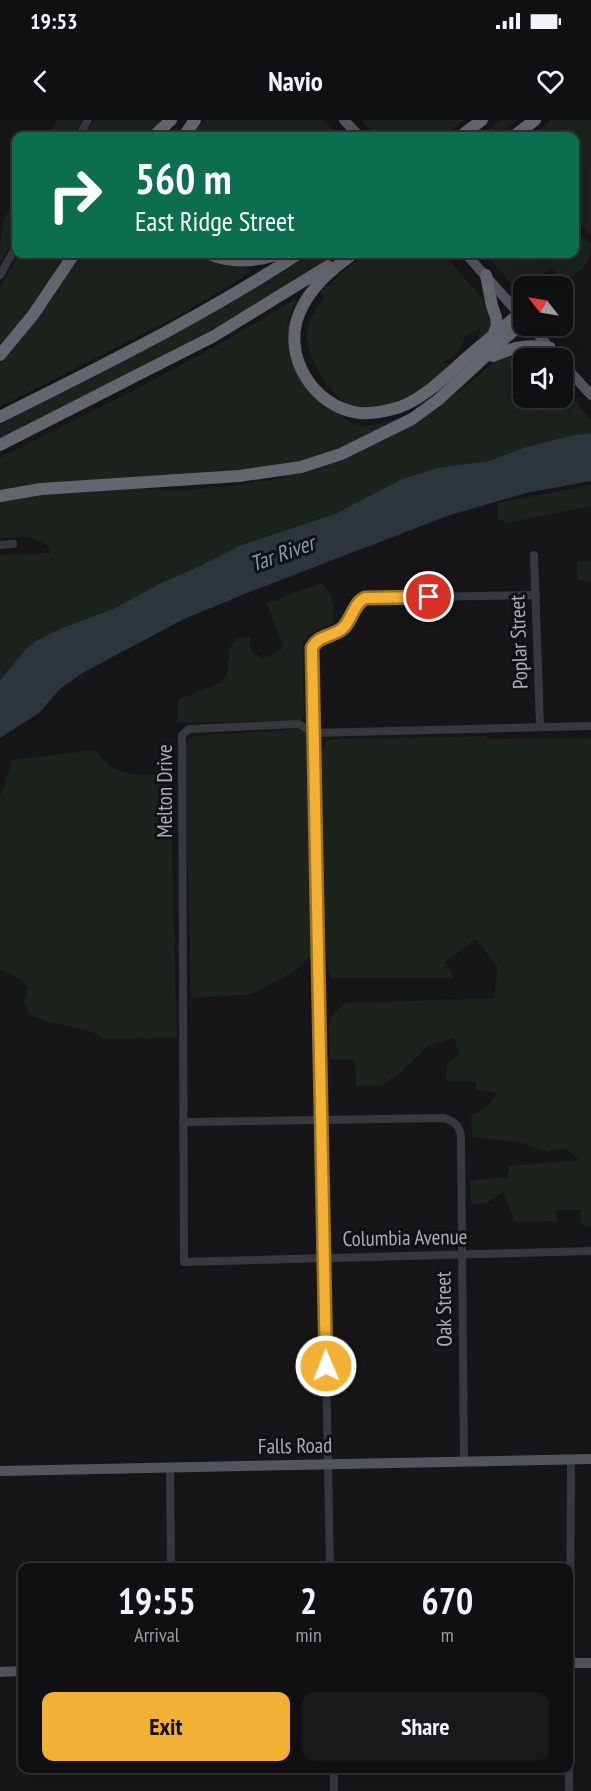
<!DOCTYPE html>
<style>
body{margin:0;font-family:"PT Sans Narrow",sans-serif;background:#19191b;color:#f1f3f6;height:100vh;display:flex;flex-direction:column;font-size:22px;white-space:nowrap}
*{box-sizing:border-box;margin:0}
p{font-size:20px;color:#9c9d9f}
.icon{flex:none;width:33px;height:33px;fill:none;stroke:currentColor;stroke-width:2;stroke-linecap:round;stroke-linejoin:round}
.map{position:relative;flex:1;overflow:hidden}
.details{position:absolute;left:18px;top:1443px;width:555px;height:210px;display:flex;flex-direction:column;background:#101012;border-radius:12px;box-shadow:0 6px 24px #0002,0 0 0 2px #303032}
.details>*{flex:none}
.hud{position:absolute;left:12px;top:12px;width:567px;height:126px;border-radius:12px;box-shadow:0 6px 24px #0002,0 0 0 2px #303032;background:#0b6e4f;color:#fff;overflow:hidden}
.needle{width:39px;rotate:301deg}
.tools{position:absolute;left:513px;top:156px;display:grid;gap:12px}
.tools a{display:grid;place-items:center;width:60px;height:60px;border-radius:12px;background:#101012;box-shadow:0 6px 24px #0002,0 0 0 2px #303032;font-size:30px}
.pin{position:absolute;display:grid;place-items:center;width:51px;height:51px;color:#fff;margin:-26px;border:3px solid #fff;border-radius:50%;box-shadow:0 2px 6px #0007}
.me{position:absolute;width:66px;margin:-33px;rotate:359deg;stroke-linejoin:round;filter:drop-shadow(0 0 4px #0008)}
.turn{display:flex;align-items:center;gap:21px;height:126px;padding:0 24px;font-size:27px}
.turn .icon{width:78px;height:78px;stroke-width:2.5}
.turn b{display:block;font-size:42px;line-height:51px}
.eta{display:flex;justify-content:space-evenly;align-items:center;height:102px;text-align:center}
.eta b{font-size:36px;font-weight:600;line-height:42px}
.primary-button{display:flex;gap:12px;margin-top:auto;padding:12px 24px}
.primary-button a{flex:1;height:69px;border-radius:12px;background:#f2b134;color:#111;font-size:24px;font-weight:600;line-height:69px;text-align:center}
.primary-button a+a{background:#19191b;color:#f1f3f6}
.status{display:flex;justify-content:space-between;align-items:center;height:42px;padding:0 30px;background:#101012;direction:ltr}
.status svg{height:16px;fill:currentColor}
header{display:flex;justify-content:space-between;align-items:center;height:78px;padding:0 24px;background:#101012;font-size:27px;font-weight:600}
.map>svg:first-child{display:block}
.green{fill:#1c231d}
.water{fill:#2c353c}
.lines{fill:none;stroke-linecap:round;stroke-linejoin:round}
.minor{stroke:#37383d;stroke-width:8}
.major{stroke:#53555c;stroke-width:10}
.highway{stroke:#63666e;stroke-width:12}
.route-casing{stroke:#9d7322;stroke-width:15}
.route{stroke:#f2b134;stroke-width:10}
.labels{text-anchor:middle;stroke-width:6;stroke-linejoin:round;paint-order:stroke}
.street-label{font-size:21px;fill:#a8adb8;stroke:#111113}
.water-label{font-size:22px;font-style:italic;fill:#7f9bb3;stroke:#111113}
</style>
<div class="status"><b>19:53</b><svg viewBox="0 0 49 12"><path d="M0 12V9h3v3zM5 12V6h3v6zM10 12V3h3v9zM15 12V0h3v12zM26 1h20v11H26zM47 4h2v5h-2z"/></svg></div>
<header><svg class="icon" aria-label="back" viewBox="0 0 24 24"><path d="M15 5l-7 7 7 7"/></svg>Navio<svg class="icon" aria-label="heart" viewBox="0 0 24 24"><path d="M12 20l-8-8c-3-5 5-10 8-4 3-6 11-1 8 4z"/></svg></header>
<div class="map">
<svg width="591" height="1671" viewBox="0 0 591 1671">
<rect width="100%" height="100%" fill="#161618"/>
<g class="green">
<path d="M57 0H82L73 16H48Z"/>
<path d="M94 0H162L146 16H85Z"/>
<path d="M204 0H323L339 16H190Z"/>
<path d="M361 0H464L443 16H377Z"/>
<path d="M501 0H517L497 16H480Z"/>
<path d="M551 0H591V116L575 99 574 16H532Z"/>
<path d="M16 83V115L0 145C0 124 0 93 16 83Z"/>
<path d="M583 117 591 123C591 142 581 154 563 161L551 147 539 159 542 166H524L523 176 485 134H574L575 124Z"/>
<path d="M19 134H65L37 183 0 231V167Z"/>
<path d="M79 134H200L217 142 246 146 251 152 185 192 0 287V243L17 223Z"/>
<path d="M311 134H337C228 205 116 261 0 320V304C106 250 211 197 311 134Z"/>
<path d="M367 134H443L486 182 493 207 487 215 473 228 479 216 480 208 465 217C461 231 454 235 443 243L451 244C427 267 399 291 364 289 358 288 350 287 346 284 327 268 306 238 307 213 308 199 318 187 325 176L319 173 349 146Z"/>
<path d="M295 179 297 182 293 186 287 205 295 195 291 232C302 247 337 297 352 303 368 310 391 301 407 295L362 319 334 330 293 343 241 351 0 372V338C100 287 201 239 295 179Z"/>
<path d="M536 231 542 238H524V278H562L563 265 591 301V313L569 316 523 328 489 341 437 348 402 359 335 394 239 426 194 449 161 463 113 489 60 509 26 529 0 560V435L50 433 48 426C31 415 20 416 0 419V379L30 375 111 369 181 370 231 366 281 358 427 295 450 279 493 243 515 233Z"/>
<path d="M591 365V386L508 403 498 399 497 383Z"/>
<path d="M577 441H591V462L578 460Z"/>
<path d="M321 463C334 475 335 485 333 503L309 514 303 521 304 595 302 600 177 603 178 580 222 562 227 554 231 525 236 519 250 517 251 531 262 538 273 535 283 527 267 483Z"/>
<path d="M298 609 309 613 312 835 295 851 252 874 191 878 185 626 189 619 195 616Z"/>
<path d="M487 616 488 622 490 619 591 618V1106L587 1107 580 1101 581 1090H556L557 1101 515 1102 503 1072 487 1083 471 1084 470 1061 508 1057 509 1046 579 1040 565 1028 548 1032 519 1022 472 1017 471 996 486 987 497 976 494 972 476 970V962L446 961 447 945 459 934 454 918 429 925 401 952 381 966H356L355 940 330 939 329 899 344 883 495 878 497 846 476 819 445 842 454 858H331L327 845 321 632 326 621 333 619Z"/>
<path d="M95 630C117 661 136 654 170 654L177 918 105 919 92 912 42 900 29 893 24 881 28 868 24 861 0 849V674L5 665 12 640Z"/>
</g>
<path class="water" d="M591 313V361L526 373 450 395 247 473 184 499 84 552 61 568 39 593 0 618V560L26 529 36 521 60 509 113 489 161 463 194 449 239 426 335 394 402 359 437 348 489 341 523 328 569 316Z"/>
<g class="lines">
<g class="minor">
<path d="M79 16 88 0"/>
<path d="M0 155 16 127"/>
<path d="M0 425 13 424"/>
<path d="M534 435 540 607"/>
<path d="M591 606 313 613 299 604 189 609 182 615 184 1142 591 1131"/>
<path d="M183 1002 444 998C455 1002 459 1005 461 1016L464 1342"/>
<path d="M170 1348 171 1448"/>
<path d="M330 1448 312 528C318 515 333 517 343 508 353 498 353 484 365 478L536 475"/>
<path d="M334 1648V1671"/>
<path d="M569 1671 571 1340"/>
</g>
<g class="major">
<path d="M344 0 359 16"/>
<path d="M466 134 523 198"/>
<path d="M530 206 559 238"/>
<path d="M562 243 591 275"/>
<path d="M0 1351 591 1339"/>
<path d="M568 1543H591"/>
<path d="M0 1552 22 1551"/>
</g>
<g class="highway">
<path d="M154 16 171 0"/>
<path d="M184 16 195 0"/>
<path d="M461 16 482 0"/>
<path d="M514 16 535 0"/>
<path d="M209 134C233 144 255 142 278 134"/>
<path d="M353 134C331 150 310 167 299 194 282 237 314 287 359 293 373 294 387 291 400 287 424 278 444 258 463 241 481 225 500 210 519 194"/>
<path d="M486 155 492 186 496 197 497 205 493 216"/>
<path d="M0 235 33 195 74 134"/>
<path d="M493 236C514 227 527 224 550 228"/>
<path d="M0 297C101 246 204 196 298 134"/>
<path d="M0 325 214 216 328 146"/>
<path d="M0 376 41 369 239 356 301 347 341 334 412 299 438 280 524 201"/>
</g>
</g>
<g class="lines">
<defs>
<path id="route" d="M326 1246 312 528C318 515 333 517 343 508 353 498 353 484 365 478L429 477"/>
</defs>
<use href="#route" class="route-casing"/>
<use href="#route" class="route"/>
</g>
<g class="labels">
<g class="street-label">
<text transform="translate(519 522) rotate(-92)" y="7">Poplar Street</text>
<text transform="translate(165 671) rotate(-90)" y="7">Melton Drive</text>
<text transform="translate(405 1118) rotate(-1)" y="7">Columbia Avenue</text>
<text transform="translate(444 1189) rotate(-91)" y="7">Oak Street</text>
<text transform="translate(295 1326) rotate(-1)" y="7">Falls Road</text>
</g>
<g class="water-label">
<text transform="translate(282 433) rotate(-20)" y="8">Tar River</text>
</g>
</g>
</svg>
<div class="tools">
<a><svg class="needle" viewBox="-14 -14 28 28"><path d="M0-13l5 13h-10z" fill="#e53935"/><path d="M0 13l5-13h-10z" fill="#9c9d9f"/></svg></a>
<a><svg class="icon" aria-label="sound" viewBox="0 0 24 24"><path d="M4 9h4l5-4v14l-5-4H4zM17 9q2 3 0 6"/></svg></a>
</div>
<div class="pin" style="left:429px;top:477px;background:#d93025"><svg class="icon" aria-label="arrive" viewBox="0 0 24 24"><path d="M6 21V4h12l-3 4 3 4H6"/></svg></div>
<svg class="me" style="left:326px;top:1246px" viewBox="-20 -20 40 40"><circle r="17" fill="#f2b134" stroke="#fff" stroke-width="3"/><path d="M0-11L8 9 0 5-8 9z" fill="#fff"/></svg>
<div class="hud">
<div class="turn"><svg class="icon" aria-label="right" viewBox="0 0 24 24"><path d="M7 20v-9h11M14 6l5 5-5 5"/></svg><div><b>560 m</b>East Ridge Street</div></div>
</div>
<section class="details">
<div class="eta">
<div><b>19:55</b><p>Arrival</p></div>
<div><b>2</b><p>min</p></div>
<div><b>670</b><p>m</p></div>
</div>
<div class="primary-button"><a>Exit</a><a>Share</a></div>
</section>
</div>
